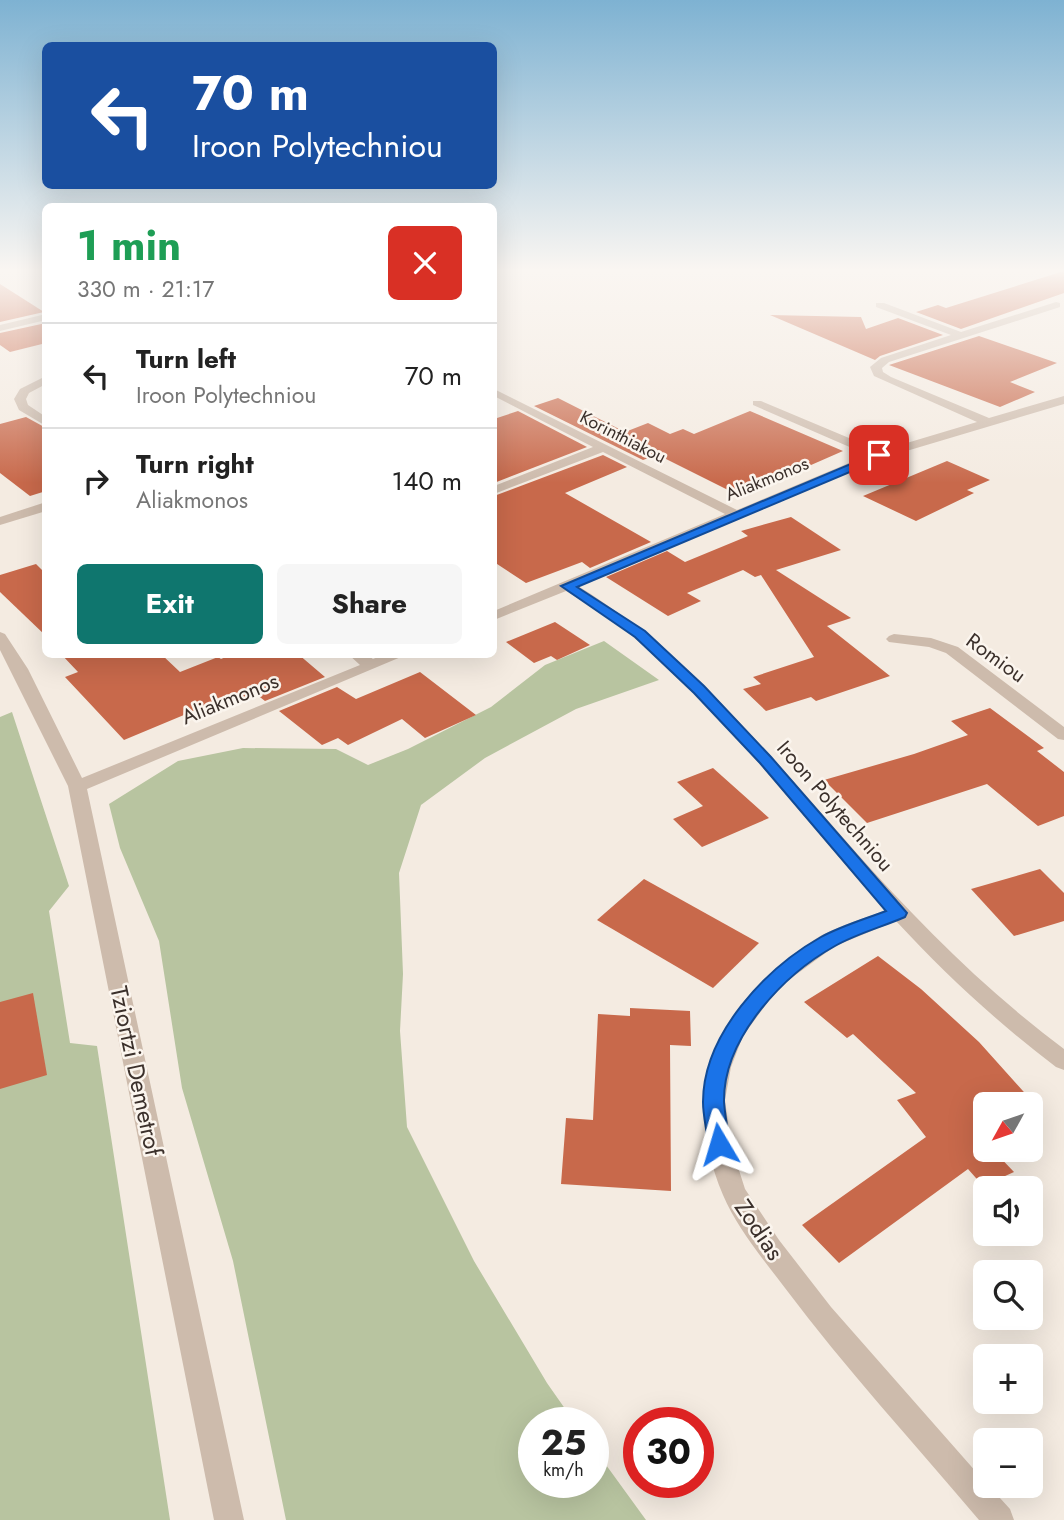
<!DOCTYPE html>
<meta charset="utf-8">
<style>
body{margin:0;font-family:Jost,sans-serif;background:#f6f6f6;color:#222;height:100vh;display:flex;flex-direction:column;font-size:26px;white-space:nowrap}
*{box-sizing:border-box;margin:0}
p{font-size:23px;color:#767676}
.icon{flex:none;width:38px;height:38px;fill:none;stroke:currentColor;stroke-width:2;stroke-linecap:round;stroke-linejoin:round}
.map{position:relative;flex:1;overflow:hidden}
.sheet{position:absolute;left:42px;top:203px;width:455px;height:455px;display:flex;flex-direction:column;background:#fff;border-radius:10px;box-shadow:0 7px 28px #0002}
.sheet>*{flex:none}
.banner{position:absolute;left:42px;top:42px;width:455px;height:147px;border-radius:10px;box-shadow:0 7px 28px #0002;background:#1a4fa0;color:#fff;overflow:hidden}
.needle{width:46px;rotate:230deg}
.controls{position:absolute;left:973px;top:1092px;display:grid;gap:14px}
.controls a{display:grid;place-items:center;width:70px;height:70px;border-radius:10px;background:#fff;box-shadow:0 7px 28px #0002;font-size:35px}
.speed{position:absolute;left:518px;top:1407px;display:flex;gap:14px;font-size:35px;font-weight:700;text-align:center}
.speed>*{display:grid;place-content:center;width:91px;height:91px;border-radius:50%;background:#fff;box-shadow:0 7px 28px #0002;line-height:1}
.speed small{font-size:18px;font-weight:400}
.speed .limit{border:10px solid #d22;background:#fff;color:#111}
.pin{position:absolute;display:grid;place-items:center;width:60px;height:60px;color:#fff;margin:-30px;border-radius:14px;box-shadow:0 4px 10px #0006}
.me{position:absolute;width:77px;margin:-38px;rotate:353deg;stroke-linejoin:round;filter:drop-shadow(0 0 5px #0008)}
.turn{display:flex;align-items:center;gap:24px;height:147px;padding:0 35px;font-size:32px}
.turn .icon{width:91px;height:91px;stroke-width:2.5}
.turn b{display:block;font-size:49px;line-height:60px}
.round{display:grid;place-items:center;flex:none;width:74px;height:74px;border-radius:10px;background:#f6f6f6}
.headline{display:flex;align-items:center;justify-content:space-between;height:119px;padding:0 35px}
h1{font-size:42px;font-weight:700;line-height:52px;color:#1e9e55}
.button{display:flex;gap:14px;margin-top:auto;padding:14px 35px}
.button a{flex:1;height:80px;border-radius:10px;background:#0f766e;color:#fff;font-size:28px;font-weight:700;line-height:80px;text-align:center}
.button a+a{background:#f6f6f6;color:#222}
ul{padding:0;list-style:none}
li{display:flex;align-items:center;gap:21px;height:105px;padding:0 35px;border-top:2px solid #e0e0e0}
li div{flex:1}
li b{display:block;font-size:26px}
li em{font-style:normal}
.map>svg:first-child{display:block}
.green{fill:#b8c4a0}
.building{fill:#c8694b}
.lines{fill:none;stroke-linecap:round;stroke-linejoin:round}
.minor{fill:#cdbbac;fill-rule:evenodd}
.route{fill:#1a73e8;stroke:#114b97;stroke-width:2}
.labels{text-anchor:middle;stroke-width:5;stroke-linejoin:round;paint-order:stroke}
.far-street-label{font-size:18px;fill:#3b302b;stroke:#fbf5ee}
.street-label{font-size:21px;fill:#3b302b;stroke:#fbf5ee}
.near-street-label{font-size:24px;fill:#3b302b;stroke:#fbf5ee}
</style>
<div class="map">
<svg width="1064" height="1520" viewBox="0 0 1064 1520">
<rect width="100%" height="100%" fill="#f4ebe1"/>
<g class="green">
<path d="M604 641 659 680 576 709 485 758 421 805 399 873 403 974 400 1031 407 1127 474 1261 547 1383 575 1423H534V1482H593V1447L646 1520H286L233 1261 182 1088 159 941 120 848 109 804 178 761 243 748 336 749 368 765 408 749 491 707 545 665Z"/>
<path d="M12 712 69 886 49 911 70 1043 97 1046 170 1520H0V717Z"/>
</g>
<g class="building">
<path d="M1064 271V293L961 329 916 312 938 305 946 308Z"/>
<path d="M0 284 44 312 0 322Z"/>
<path d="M770 315 861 317 866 329 898 318 943 335 880 356 875 360Z"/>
<path d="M46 323V343L10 352 0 345V333Z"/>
<path d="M979 336 1057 363 1010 382 1035 392 1000 407 889 365Z"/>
<path d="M558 398 625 432 648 423 670 434 683 429 694 434 750 411 843 451 740 496 662 457 654 456 643 460 534 406Z"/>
<path d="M518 411 587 447 494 483V419Z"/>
<path d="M26 417 46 428V491L30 496 0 473V424Z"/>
<path d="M603 455 627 467 565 493 651 542 590 568 582 562 526 583 494 562V496Z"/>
<path d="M947 461 990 480 967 490 974 493 916 521 863 496Z"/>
<path d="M791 517 841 550 776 570 851 618 827 626 890 676 816 701 811 697 766 711 743 689 761 684 753 677 814 657 761 575 755 577 743 570 687 593 701 601 668 616 606 577 667 551 685 562 748 536 741 531Z"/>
<path d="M36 564 46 574V636L0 592V575Z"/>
<path d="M555 622 590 645 557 660 551 656 534 663 506 642Z"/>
<path d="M61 654H161L180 672 218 657 221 659 233 654H298L325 677 265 701 256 694 234 703 227 697 124 740 65 677 78 672Z"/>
<path d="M420 672 476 715 425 738 402 719 348 745 338 738 322 745 279 711 337 687 356 699Z"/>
<path d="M990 708 1044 748 1037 751 1064 772V816L1038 826 987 784 867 823 824 780 914 754 968 735 951 721Z"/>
<path d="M713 768 769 818 702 847 673 819 703 806 677 782Z"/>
<path d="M1040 869 1064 893V921L1014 936 971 889Z"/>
<path d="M644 879 759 943 713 988 597 920Z"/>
<path d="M878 956 921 989 979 1042 1041 1111 1031 1115V1104H985V1133L980 1135 985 1141V1150H993L1014 1172 983 1186 968 1169 839 1263 802 1225 926 1137 897 1100 916 1093 853 1034 847 1038 804 1002Z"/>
<path d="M33 993 47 1075 0 1089V1002Z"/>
<path d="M630 1008 690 1011 691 1046 670 1045 671 1191 561 1184 566 1118 593 1120 598 1014 630 1016Z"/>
</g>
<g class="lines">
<g class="minor">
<path d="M1056 302 1060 303V307L889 362 882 368 883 372 891 377 989 418 1064 396V404L883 458 578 586C687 653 769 754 853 849 918 922 985 990 1064 1049V1070L1056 1067C998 1023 946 975 896 921L835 946 786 982 767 1003 743 1036 731 1067 725 1100 731 1145 745 1189 779 1240 831 1307 985 1482V1486H989L1010 1509 1014 1520H979C914 1443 845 1368 785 1288 763 1259 737 1228 723 1195 683 1101 710 1016 791 957 801 950 811 941 822 935 842 925 865 918 886 910 802 819 728 715 632 636 612 619 589 605 566 591L494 620V611L725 514 603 452 494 494V486L593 447 494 396V389L737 510 868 455 753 405V401H761L880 451 977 422 874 376 870 367 881 358 951 335 876 307V303H884L961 332Z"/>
<path d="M46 314V320L0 331V325Z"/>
<path d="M46 376V384L29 393 26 399 28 405 46 417V426L19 410 14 399 20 389Z"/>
<path d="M46 502V511L0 525V517Z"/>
<path d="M0 632 5 634 28 669 82 778 360 665 348 654H366L373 659 385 654H408L87 789 244 1520H214L68 786 0 650Z"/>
<path d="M894 634 931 638 958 647 1064 727V740L1058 739 946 653 929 647 889 642 886 639 889 636Z"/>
</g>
</g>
<linearGradient id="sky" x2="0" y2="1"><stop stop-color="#7eb2d2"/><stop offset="0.56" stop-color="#faf6f2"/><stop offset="1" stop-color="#faf6f2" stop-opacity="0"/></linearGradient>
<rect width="1064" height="483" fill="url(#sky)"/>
<path class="route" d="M879 452 884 455 883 458 577 587 645 631 704 686 771 757 907 913 905 917C882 927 856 934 835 946 783 975 723 1038 724 1102 725 1116 728 1131 730 1144L727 1151 719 1153 712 1151 708 1144C707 1131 703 1116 703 1102 703 1034 766 968 821 937 841 926 865 919 886 911L760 763 694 693 635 637 561 586Z"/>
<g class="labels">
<g class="far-street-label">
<text transform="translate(623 437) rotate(27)" y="6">Korinthiakou</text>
<text transform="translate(767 479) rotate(-22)" y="6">Aliakmonos</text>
</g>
<g class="street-label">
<text transform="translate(996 658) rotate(36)" y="7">Romiou</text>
<text transform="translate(230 699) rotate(-22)" y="7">Aliakmonos</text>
<text transform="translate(835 806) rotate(49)" y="7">Iroon Polytechniou</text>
</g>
<g class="near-street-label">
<text transform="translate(136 1071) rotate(78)" y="8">Tziortzi Demetrof</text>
<text transform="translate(759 1230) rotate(56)" y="8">Zodias</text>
</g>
</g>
</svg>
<div class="controls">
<a><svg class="needle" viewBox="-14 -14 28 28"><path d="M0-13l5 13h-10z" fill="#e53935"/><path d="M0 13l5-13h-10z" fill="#767676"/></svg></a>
<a><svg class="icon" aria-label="sound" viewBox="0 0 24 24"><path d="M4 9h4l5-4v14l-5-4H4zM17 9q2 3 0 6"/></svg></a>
<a><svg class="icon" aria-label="search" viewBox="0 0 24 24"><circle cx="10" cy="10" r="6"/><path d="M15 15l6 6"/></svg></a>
<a>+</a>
<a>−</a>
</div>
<div class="speed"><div>25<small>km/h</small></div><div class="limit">30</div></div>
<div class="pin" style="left:879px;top:455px;background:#d93025"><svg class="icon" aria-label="arrive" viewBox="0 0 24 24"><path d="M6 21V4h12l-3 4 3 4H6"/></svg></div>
<svg class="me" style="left:719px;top:1144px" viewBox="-20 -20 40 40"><path d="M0-17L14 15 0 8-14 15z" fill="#1a73e8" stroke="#fff" stroke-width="4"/></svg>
<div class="banner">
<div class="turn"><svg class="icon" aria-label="left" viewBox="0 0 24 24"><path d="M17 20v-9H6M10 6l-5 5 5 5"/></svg><div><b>70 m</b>Iroon Polytechniou</div></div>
</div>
<section class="sheet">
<div class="headline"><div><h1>1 min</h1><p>330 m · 21:17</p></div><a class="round" style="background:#d93025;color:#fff"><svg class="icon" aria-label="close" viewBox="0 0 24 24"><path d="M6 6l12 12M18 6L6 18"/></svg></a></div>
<ul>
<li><svg class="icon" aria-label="left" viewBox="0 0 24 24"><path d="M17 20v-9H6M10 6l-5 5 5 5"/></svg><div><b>Turn left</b><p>Iroon Polytechniou</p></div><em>70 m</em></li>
<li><svg class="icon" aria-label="right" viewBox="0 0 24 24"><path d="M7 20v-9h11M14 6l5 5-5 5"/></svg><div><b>Turn right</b><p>Aliakmonos</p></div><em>140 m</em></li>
</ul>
<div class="button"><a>Exit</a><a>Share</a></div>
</section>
</div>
